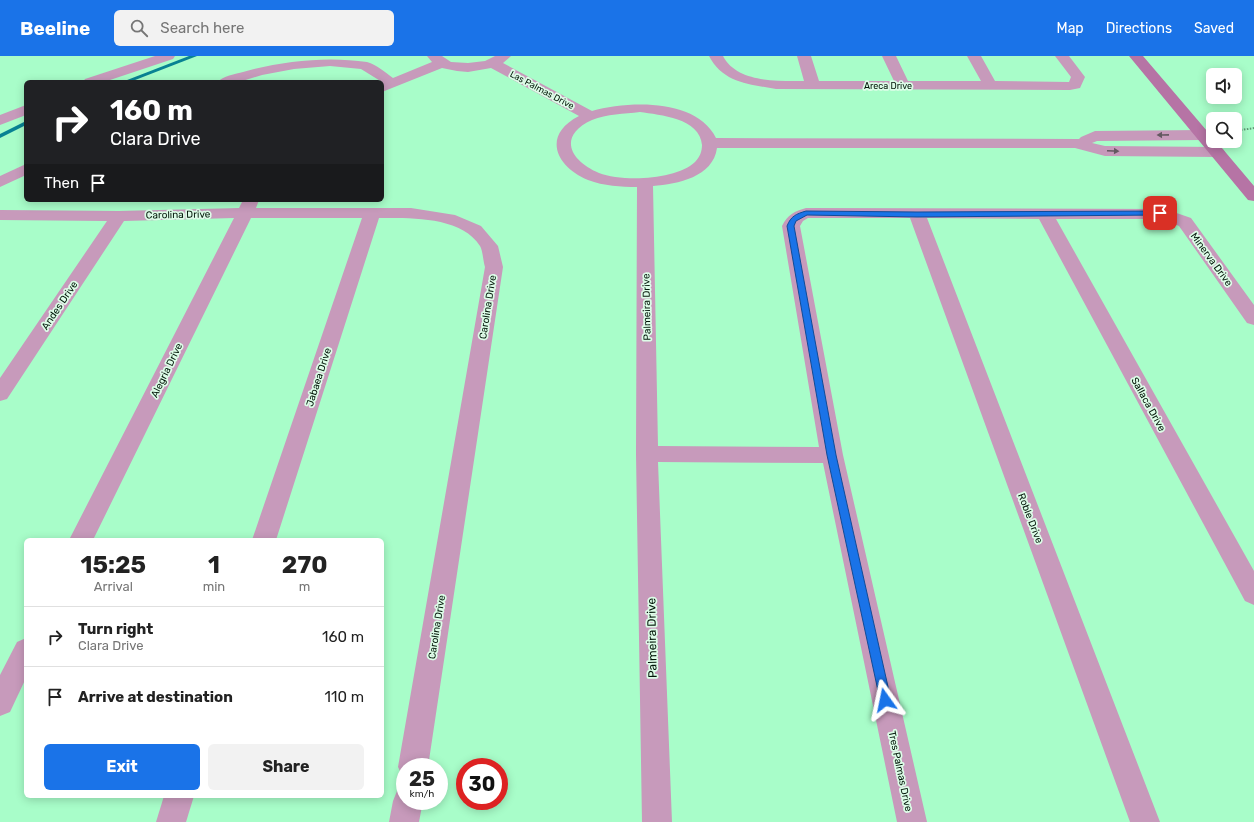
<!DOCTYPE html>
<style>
body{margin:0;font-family:Rubik,sans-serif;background:#f2f2f2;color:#222;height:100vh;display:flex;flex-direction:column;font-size:15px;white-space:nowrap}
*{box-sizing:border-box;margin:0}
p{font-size:13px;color:#767676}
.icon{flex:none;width:22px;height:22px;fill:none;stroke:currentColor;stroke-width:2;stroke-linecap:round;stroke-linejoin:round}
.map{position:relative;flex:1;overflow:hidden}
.panel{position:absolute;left:24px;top:482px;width:360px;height:260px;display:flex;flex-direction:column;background:#fff;border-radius:6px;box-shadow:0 2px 10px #0003}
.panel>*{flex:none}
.banner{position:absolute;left:24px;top:24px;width:360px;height:122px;border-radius:6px;box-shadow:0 2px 10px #0003;background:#202124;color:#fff;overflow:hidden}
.tools{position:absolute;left:1206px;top:12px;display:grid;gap:8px}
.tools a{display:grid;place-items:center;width:36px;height:36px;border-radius:6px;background:#fff;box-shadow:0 2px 10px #0003;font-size:20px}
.speed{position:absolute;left:396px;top:702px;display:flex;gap:8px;font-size:20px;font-weight:700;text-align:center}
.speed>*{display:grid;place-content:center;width:52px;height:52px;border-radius:50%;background:#fff;box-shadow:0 2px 10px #0003;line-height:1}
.speed small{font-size:10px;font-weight:400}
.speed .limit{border:6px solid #d22;background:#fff;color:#111}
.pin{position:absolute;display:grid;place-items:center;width:34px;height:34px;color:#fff;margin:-17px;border-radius:8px;box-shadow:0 2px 6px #0006}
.me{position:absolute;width:44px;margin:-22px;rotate:348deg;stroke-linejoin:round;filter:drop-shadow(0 0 3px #0008)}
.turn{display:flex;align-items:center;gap:14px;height:84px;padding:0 20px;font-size:18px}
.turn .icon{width:52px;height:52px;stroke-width:2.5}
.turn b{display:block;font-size:28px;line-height:34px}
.then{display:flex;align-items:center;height:38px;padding:0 20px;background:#0003;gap:8px;font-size:15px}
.eta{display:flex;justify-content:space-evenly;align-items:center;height:68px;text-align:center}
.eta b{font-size:24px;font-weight:700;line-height:28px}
.action{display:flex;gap:8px;margin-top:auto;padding:8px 20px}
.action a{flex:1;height:46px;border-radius:6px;background:#1a73e8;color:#fff;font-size:16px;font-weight:700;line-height:46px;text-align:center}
.action a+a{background:#f2f2f2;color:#222}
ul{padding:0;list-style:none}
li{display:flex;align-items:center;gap:12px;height:60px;padding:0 20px;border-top:1px solid #e0e0e0}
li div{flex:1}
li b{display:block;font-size:15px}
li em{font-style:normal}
header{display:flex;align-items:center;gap:24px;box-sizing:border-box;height:56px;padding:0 20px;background:#1a73e8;color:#fff}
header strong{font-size:19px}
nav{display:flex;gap:22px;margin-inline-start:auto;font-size:14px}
.search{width:280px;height:36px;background:#f2f2f2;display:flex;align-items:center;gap:10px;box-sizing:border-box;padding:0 14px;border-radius:6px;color:#767676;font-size:15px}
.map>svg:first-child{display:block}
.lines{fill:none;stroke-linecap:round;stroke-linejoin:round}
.stream{fill:#088293;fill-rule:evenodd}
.path{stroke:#5e9774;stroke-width:2;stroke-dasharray:1.5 1.5;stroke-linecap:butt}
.minor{fill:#c79abb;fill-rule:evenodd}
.secondary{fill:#b674a5;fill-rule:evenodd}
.oneway{fill:#645861}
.route{fill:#1a73e8;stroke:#114b97}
.labels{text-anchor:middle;stroke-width:3.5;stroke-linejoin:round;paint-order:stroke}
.far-street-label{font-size:9px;fill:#001507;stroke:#ddfde8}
.street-label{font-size:10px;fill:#001507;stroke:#ddfde8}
.near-street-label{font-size:12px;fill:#001507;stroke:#ddfde8}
</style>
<header>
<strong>Beeline</strong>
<div class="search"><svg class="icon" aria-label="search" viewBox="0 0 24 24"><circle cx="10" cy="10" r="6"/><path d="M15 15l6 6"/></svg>Search here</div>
<nav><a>Map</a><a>Directions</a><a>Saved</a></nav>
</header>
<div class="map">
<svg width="1254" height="766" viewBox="0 0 1254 766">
<rect width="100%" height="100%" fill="#a8fdc9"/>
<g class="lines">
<g class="stream">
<path d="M189 0H197L130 26H122Z"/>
<path d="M26 65V69L0 82V78Z"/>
</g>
<path class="path" d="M1235 75 1254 72"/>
<g class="minor">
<path d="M155 0H175L173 3 104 26H83L85 23Z"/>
<path d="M427 0H442L451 6 468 7 485 5 495 0H511L503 7 592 55C629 45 696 42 716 82L1079 83 1081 81 1095 75 1202 74 1207 76 1210 79 1207 82 1202 84 1097 85 1092 87 1105 90 1217 91 1223 93 1225 96 1223 99 1217 101 1105 100 1075 92H717C713 121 678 128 653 130L658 390 819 391 782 170C787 159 795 155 806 152L1165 153 1191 162 1254 249V269L1247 267 1179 170 1163 163H1056L1254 515V549L1245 545 1039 163 927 162 1160 766H1130L910 162H808L803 165 800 170 843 399 927 766H897L823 407 658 406 672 766H642L636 398 637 131C621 131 604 130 588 124 555 110 542 79 579 60L491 12 468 16 457 15 442 12 382 36V26L361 13 330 10 294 13 262 19 239 26H218C222 20 236 18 243 16 282 5 327 0 367 6 377 9 386 17 393 22L432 6ZM640 56C660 59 700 62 702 89 702 95 700 101 695 106 676 124 623 126 599 117 570 105 557 80 592 64 607 58 624 58 640 56Z"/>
<path d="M709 0H723C737 27 778 25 804 25L797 0H811L819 25H894L882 0H896L908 25H981L967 0H981L995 25 1069 26 1071 21 1055 0H1069L1085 21 1080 32 1070 34 776 33C749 28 723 27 709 0Z"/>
<path d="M26 49V59L0 69V59Z"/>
<path d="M26 108V119L0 131V120Z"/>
<path d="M243 144H259L256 152H411L455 159 481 170 498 190 503 211 428 711H405V722L403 721 398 711 485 211C483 205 483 195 480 190 461 160 410 162 379 162L276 484H252L362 162H251L93 484H69L234 162 124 165 7 343 0 345V322L107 165 0 164V154L119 155 239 152Z"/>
<path d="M26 582V622L10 656 0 660V619L17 586Z"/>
<path d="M405 731V745H423L419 766H389L393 745 397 735Z"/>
<path d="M164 740H194L186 766H156Z"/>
</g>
<path class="secondary" d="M1129 0H1143L1213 82V85H1216L1254 130V145L1248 144Z"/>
</g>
<defs><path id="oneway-solid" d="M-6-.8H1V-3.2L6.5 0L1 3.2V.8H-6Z"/></defs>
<g class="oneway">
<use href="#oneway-solid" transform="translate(1163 79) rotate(179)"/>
<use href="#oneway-solid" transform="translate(1113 95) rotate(2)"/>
</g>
<path class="route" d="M806 155 917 156 1160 155 1163 157 1160 159 917 161 807 159 796 165 794 170 836 399 891 644 889 647 885 649 881 647 880 644 827 399 787 170C791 160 796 158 806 155Z"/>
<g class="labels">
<g class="far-street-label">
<text x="888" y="33">Areca Drive</text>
<text transform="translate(542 34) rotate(28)" y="3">Las Palmas Drive</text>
</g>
<g class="street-label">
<text transform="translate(178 158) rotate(-1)" y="4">Carolina Drive</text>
<text transform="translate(1212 203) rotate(54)" y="4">Minerva Drive</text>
<text transform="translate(59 249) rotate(-56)" y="4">Andes Drive</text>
<text transform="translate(487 251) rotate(-81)" y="4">Carolina Drive</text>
<text transform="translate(646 251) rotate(-91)" y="4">Palmeira Drive</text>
<text transform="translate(166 314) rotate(-64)" y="4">Alegria Drive</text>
<text transform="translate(318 321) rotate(-72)" y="4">Jabaea Drive</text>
<text transform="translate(1149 348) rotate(61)" y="4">Sallaca Drive</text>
<text transform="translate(1031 462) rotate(69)" y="4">Roble Drive</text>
<text transform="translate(436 571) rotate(-81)" y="4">Carolina Drive</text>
<text transform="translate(901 715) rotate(78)" y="4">Tres Palmas Drive</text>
</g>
<g class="near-street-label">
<text transform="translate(652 582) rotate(-91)" y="4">Palmeira Drive</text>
</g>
</g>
</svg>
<div class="tools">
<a><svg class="icon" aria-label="sound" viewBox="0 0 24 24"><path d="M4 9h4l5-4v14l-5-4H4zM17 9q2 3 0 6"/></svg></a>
<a><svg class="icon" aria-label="search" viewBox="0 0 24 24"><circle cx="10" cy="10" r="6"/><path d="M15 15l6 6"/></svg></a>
</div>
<div class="speed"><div>25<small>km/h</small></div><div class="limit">30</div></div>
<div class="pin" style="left:1160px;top:157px;background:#d93025"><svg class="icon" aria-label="arrive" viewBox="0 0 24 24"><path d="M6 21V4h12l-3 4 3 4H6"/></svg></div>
<svg class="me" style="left:885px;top:644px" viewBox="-20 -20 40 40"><path d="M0-17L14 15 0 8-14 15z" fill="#1a73e8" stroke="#fff" stroke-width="4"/></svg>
<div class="banner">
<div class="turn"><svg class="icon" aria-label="right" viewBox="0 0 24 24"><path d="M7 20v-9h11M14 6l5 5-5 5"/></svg><div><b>160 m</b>Clara Drive</div></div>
<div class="then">Then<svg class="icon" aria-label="arrive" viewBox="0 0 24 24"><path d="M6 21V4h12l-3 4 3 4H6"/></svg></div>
</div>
<section class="panel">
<div class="eta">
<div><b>15:25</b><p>Arrival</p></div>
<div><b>1</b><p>min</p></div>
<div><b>270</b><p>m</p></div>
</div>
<ul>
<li><svg class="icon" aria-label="right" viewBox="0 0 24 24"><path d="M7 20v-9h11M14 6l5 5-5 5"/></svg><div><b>Turn right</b><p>Clara Drive</p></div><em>160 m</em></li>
<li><svg class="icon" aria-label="arrive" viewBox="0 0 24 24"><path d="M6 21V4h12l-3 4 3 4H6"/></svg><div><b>Arrive at destination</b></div><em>110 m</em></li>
</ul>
<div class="action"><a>Exit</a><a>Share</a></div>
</section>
</div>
